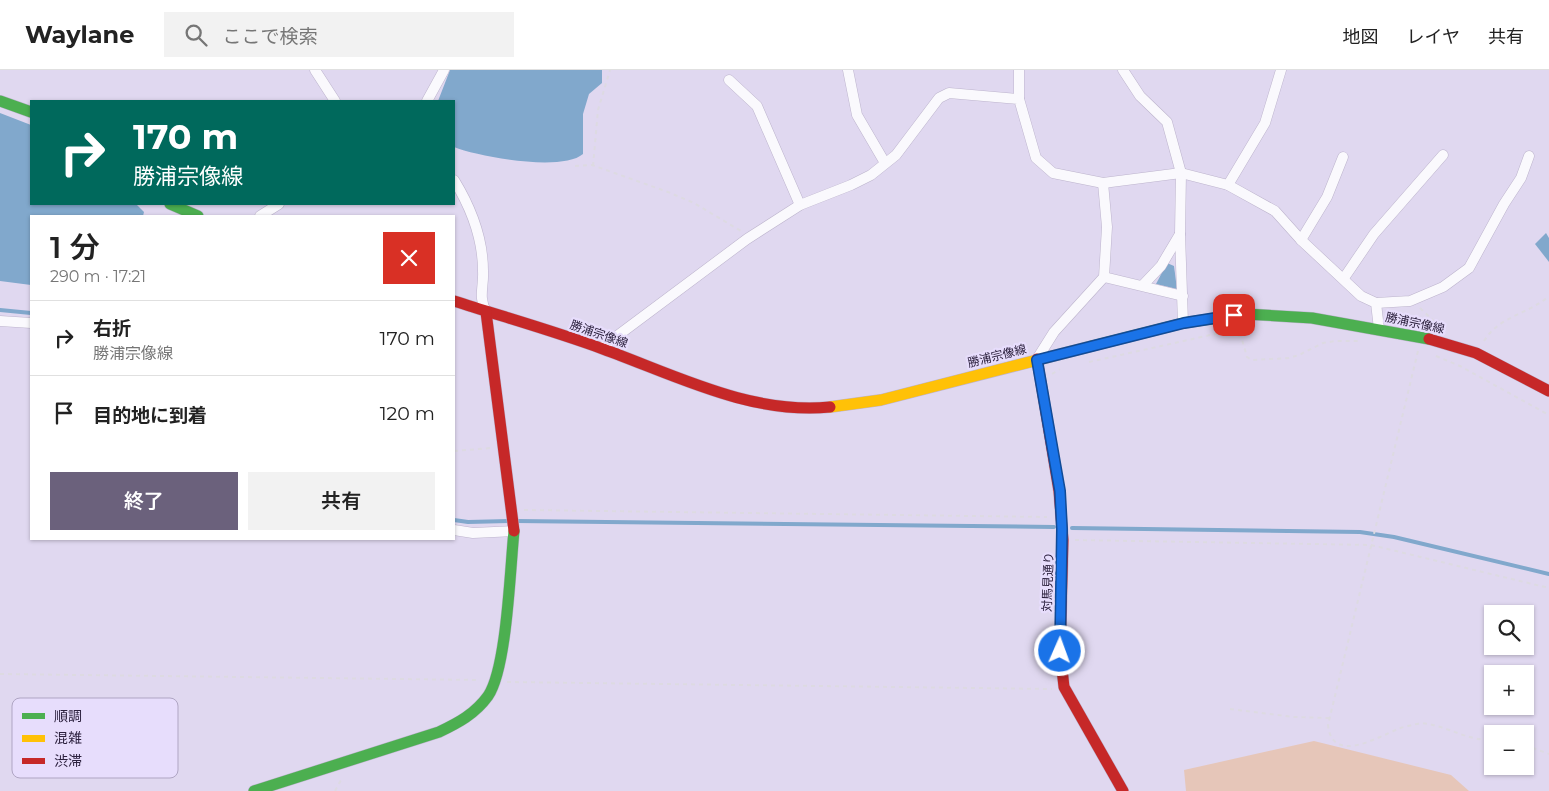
<!DOCTYPE html>
<html lang="ja">
<meta charset="utf-8">
<style>
body{margin:0;font-family:Montserrat,"Noto Sans JP",sans-serif;background:#f2f2f2;color:#222;height:100vh;display:flex;flex-direction:column;font-size:19px;white-space:nowrap}
*{box-sizing:border-box;margin:0}
p{font-size:16px;color:#767676}
.icon{flex:none;width:28px;height:28px;fill:none;stroke:currentColor;stroke-width:2;stroke-linecap:round;stroke-linejoin:round}
.map{position:relative;flex:1;overflow:hidden}
.drawer{position:absolute;left:30px;top:145px;width:425px;height:325px;display:flex;flex-direction:column;background:#fff;border-radius:0px;box-shadow:0 1px 4px #0004}
.drawer>*{flex:none}
.top-card{position:absolute;left:30px;top:30px;width:425px;height:105px;border-radius:0px;box-shadow:0 1px 4px #0004;background:#00695c;color:#fff;overflow:hidden}
.tools{position:absolute;left:1484px;top:535px;display:grid;gap:10px}
.tools a{display:grid;place-items:center;width:50px;height:50px;border-radius:0px;background:#fff;box-shadow:0 1px 4px #0004;font-size:25px}
.pin{position:absolute;display:grid;place-items:center;width:42px;height:42px;color:#fff;margin:-21px;border-radius:10px;box-shadow:0 2px 8px #0006}
.me{position:absolute;width:55px;margin:-28px;rotate:2deg;stroke-linejoin:round;filter:drop-shadow(0 0 4px #0008)}
.turn{display:flex;align-items:center;gap:18px;height:105px;padding:0 20px;font-size:22px}
.turn .icon{width:65px;height:65px;stroke-width:2.5}
.turn b{display:block;font-size:35px;line-height:42px}
.round{display:grid;place-items:center;flex:none;width:52px;height:52px;border-radius:0px;background:#f2f2f2}
.summary{display:flex;align-items:center;justify-content:space-between;height:85px;padding:0 20px}
h1{font-size:30px;font-weight:600;line-height:38px}
.cta{display:flex;gap:10px;margin-top:auto;padding:10px 20px}
.cta a{flex:1;height:58px;border-radius:0px;background:#6b617c;color:#fff;font-size:20px;font-weight:600;line-height:58px;text-align:center}
.cta a+a{background:#f2f2f2;color:#222}
ul{padding:0;list-style:none}
li{display:flex;align-items:center;gap:15px;height:75px;padding:0 20px;border-top:1px solid #e0e0e0}
li div{flex:1}
li b{display:block;font-size:19px}
li em{font-style:normal}
header{display:flex;align-items:center;gap:30px;box-sizing:border-box;height:70px;padding:0 25px;background:#fff;border-bottom:1px solid #e0e0e0}
header strong{font-size:24px}
nav{display:flex;gap:28px;margin-inline-start:auto;font-size:18px}
.search{width:350px;height:45px;background:#f2f2f2;display:flex;align-items:center;gap:12px;box-sizing:border-box;padding:0 18px;border-radius:0px;color:#767676;font-size:19px}
.map>svg:first-child{display:block}
.green{fill:#e6c6b9}
.water{fill:#81a8cc}
.lines{fill:none;stroke-linecap:round;stroke-linejoin:round}
.stream{stroke:#81a8cc;stroke-width:4}
.street-casing{stroke:#bdb4cd;stroke-width:11}
.fast-casing{stroke:#bdb4cd;stroke-width:12}
.slow-casing{stroke:#bdb4cd;stroke-width:12}
.jam-casing{stroke:#bdb4cd;stroke-width:12}
.path{stroke:#dddae2;stroke-width:2;stroke-dasharray:4 4;stroke-linecap:butt}
.street{stroke:#faf9fd;stroke-width:10}
.fast{stroke:#4caf50;stroke-width:11}
.slow{stroke:#ffc107;stroke-width:11}
.jam{stroke:#c62828;stroke-width:11}
.route-casing{stroke:#114b97;stroke-width:12}
.route{stroke:#1a73e8;stroke-width:9}
.labels{text-anchor:middle;stroke-width:4.5;stroke-linejoin:round;paint-order:stroke}
.street-label{font-size:12px;fill:#2c213e;stroke:#e7ddfc}
.key{fill:#e7ddfc;stroke:#afa5c3;stroke-width:1}
.key-label{font-size:14px;fill:#2c213e}
</style>
<header>
<strong>Waylane</strong>
<div class="search"><svg class="icon" aria-label="search" viewBox="0 0 24 24"><circle cx="10" cy="10" r="6"/><path d="M15 15l6 6"/></svg>ここで検索</div>
<nav><a>地図</a><a>レイヤ</a><a>共有</a></nav>
</header>
<div class="map">
<svg width="1549" height="721" viewBox="0 0 1549 721">
<rect width="100%" height="100%" fill="#e0d8f0"/>
<path class="green" d="M1314 671 1451 705 1469 721H1186L1184 700Z"/>
<g class="water">
<path d="M450 0H602V13L589 24 583 44V84C562 102 479 87 454 77V31H438Z"/>
<path d="M0 43 31 55V134H136L144 142 143 146H31V215L0 211Z"/>
<path d="M1546 163 1549 168V192L1535 174Z"/>
<path d="M1167 193 1174 196 1177 219 1156 214Z"/>
</g>
<g class="lines">
<g class="stream">
<path d="M0 240 31 243"/>
<path d="M454 450 468 452 509 451"/>
<path d="M516 451 1054 457"/>
<path d="M1072 458 1360 462 1394 467 1549 504"/>
</g>
<defs>
<g id="street">
<path d="M315 0 335 31"/>
<path d="M848 0 857 45 885 93"/>
<path d="M1019 0V29"/>
<path d="M1123 0 1140 26 1167 52 1181 103 1180 164 1183 253"/>
<path d="M729 10 757 36 800 135"/>
<path d="M427 31 444 0"/>
<path d="M454 110C470 136 483 169 483 201 484 217 478 226 486 242"/>
<path d="M1228 115 1265 53 1281 0"/>
<path d="M260 146 279 134"/>
<path d="M1301 170 1327 127 1343 87"/>
<path d="M1104 207 1183 226"/>
<path d="M1344 208 1374 164 1443 85"/>
<path d="M1143 215 1161 196 1180 164"/>
<path d="M1376 233 1410 231 1443 217 1469 198 1504 134 1521 108 1529 86"/>
<path d="M0 251 31 253"/>
<path d="M601 278 747 169 800 135 851 115 871 105 896 85 939 28 949 23 1019 29 1036 88 1053 103 1103 113 1181 103 1228 115 1275 141 1301 170 1361 226 1376 233 1379 259"/>
<path d="M1037 289 1054 262 1104 207 1107 157 1103 113"/>
<path d="M454 460 473 463 514 461"/>
</g>
<g id="fast">
<path d="M0 31 31 42"/>
<path d="M170 134 198 146"/>
<path d="M1092 276 1183 253 1245 244 1312 248 1429 269"/>
<path d="M254 721 439 662C458 653 475 644 488 626 507 598 510 499 514 461"/>
</g>
<path id="slow" d="M830 337 881 330 1092 276"/>
<g id="jam">
<path d="M454 231C504 247 554 261 603 279 675 305 751 345 830 337"/>
<path d="M486 242 514 461"/>
<path d="M1429 269 1476 283 1549 321"/>
<path d="M1037 289 1059 421 1063 470 1060 581 1064 617 1123 721"/>
</g>
</defs>
<use href="#street" class="street-casing"/>
<use href="#fast" class="fast-casing"/>
<use href="#slow" class="slow-casing"/>
<use href="#jam" class="jam-casing"/>
<g class="path">
<path d="M575 96 592 95 668 122 694 133 741 161"/>
<path d="M593 96 598 40 610 0"/>
<path d="M1420 238 1440 257"/>
<path d="M1484 271C1499 246 1529 244 1549 226"/>
<path d="M1418 281 1328 655C1332 695 1378 667 1398 659 1405 656 1413 655 1421 653 1446 655 1467 671 1492 670"/>
<path d="M1436 286 1460 296 1549 345"/>
<path d="M1089 292 1215 264 1241 266 1247 287 1252 290 1289 288 1299 285 1323 273 1336 271H1360"/>
<path d="M1052 304 1060 299"/>
<path d="M454 381 491 378"/>
<path d="M524 440 1047 447"/>
<path d="M1075 470 1371 475 1549 518"/>
<path d="M0 604 480 610"/>
<path d="M507 612 1052 619"/>
<path d="M1230 639 1293 647 1330 648"/>
<path d="M1525 675 1549 684"/>
<path d="M335 721 342 708"/>
</g>
<use href="#street" class="street"/>
<use href="#fast" class="fast"/>
<use href="#slow" class="slow"/>
<use href="#jam" class="jam"/>
</g>
<g class="lines">
<defs>
<path id="route" d="M1060 581 1062 459 1060 421 1037 290 1184 253 1234 245"/>
</defs>
<use href="#route" class="route-casing"/>
<use href="#route" class="route"/>
</g>
<g class="labels">
<g class="street-label">
<text transform="translate(1415 253) rotate(12)" y="4">勝浦宗像線</text>
<text transform="translate(599 264) rotate(19)" y="4">勝浦宗像線</text>
<text transform="translate(997 286) rotate(-14)" y="4">勝浦宗像線</text>
<text transform="translate(1048 512) rotate(-88)" y="4">対馬見通り</text>
</g>
</g>
<rect x="12" y="628" width="166" height="80" rx="8" class="key"/>
<rect x="22" y="643" width="23" height="6" fill="#4caf50"/>
<rect x="22" y="665" width="23" height="7" fill="#ffc107"/>
<rect x="22" y="688" width="23" height="6" fill="#c62828"/>
<g class="key-label">
<text x="54" y="651">順調</text>
<text x="54" y="673">混雑</text>
<text x="54" y="696">渋滞</text>
</g>
</svg>
<div class="tools">
<a><svg class="icon" aria-label="search" viewBox="0 0 24 24"><circle cx="10" cy="10" r="6"/><path d="M15 15l6 6"/></svg></a>
<a>+</a>
<a>−</a>
</div>
<div class="pin" style="left:1234px;top:245px;background:#d93025"><svg class="icon" aria-label="arrive" viewBox="0 0 24 24"><path d="M6 21V4h12l-3 4 3 4H6"/></svg></div>
<svg class="me" style="left:1060px;top:581px" viewBox="-20 -20 40 40"><circle r="17" fill="#1a73e8" stroke="#fff" stroke-width="3"/><path d="M0-11L8 9 0 5-8 9z" fill="#fff"/></svg>
<div class="top-card">
<div class="turn"><svg class="icon" aria-label="right" viewBox="0 0 24 24"><path d="M7 20v-9h11M14 6l5 5-5 5"/></svg><div><b>170 m</b>勝浦宗像線</div></div>
</div>
<section class="drawer">
<div class="summary"><div><h1>1 分</h1><p>290 m · 17:21</p></div><a class="round" style="background:#d93025;color:#fff"><svg class="icon" aria-label="close" viewBox="0 0 24 24"><path d="M6 6l12 12M18 6L6 18"/></svg></a></div>
<ul>
<li><svg class="icon" aria-label="right" viewBox="0 0 24 24"><path d="M7 20v-9h11M14 6l5 5-5 5"/></svg><div><b>右折</b><p>勝浦宗像線</p></div><em>170 m</em></li>
<li><svg class="icon" aria-label="arrive" viewBox="0 0 24 24"><path d="M6 21V4h12l-3 4 3 4H6"/></svg><div><b>目的地に到着</b></div><em>120 m</em></li>
</ul>
<div class="cta"><a>終了</a><a>共有</a></div>
</section>
</div>
